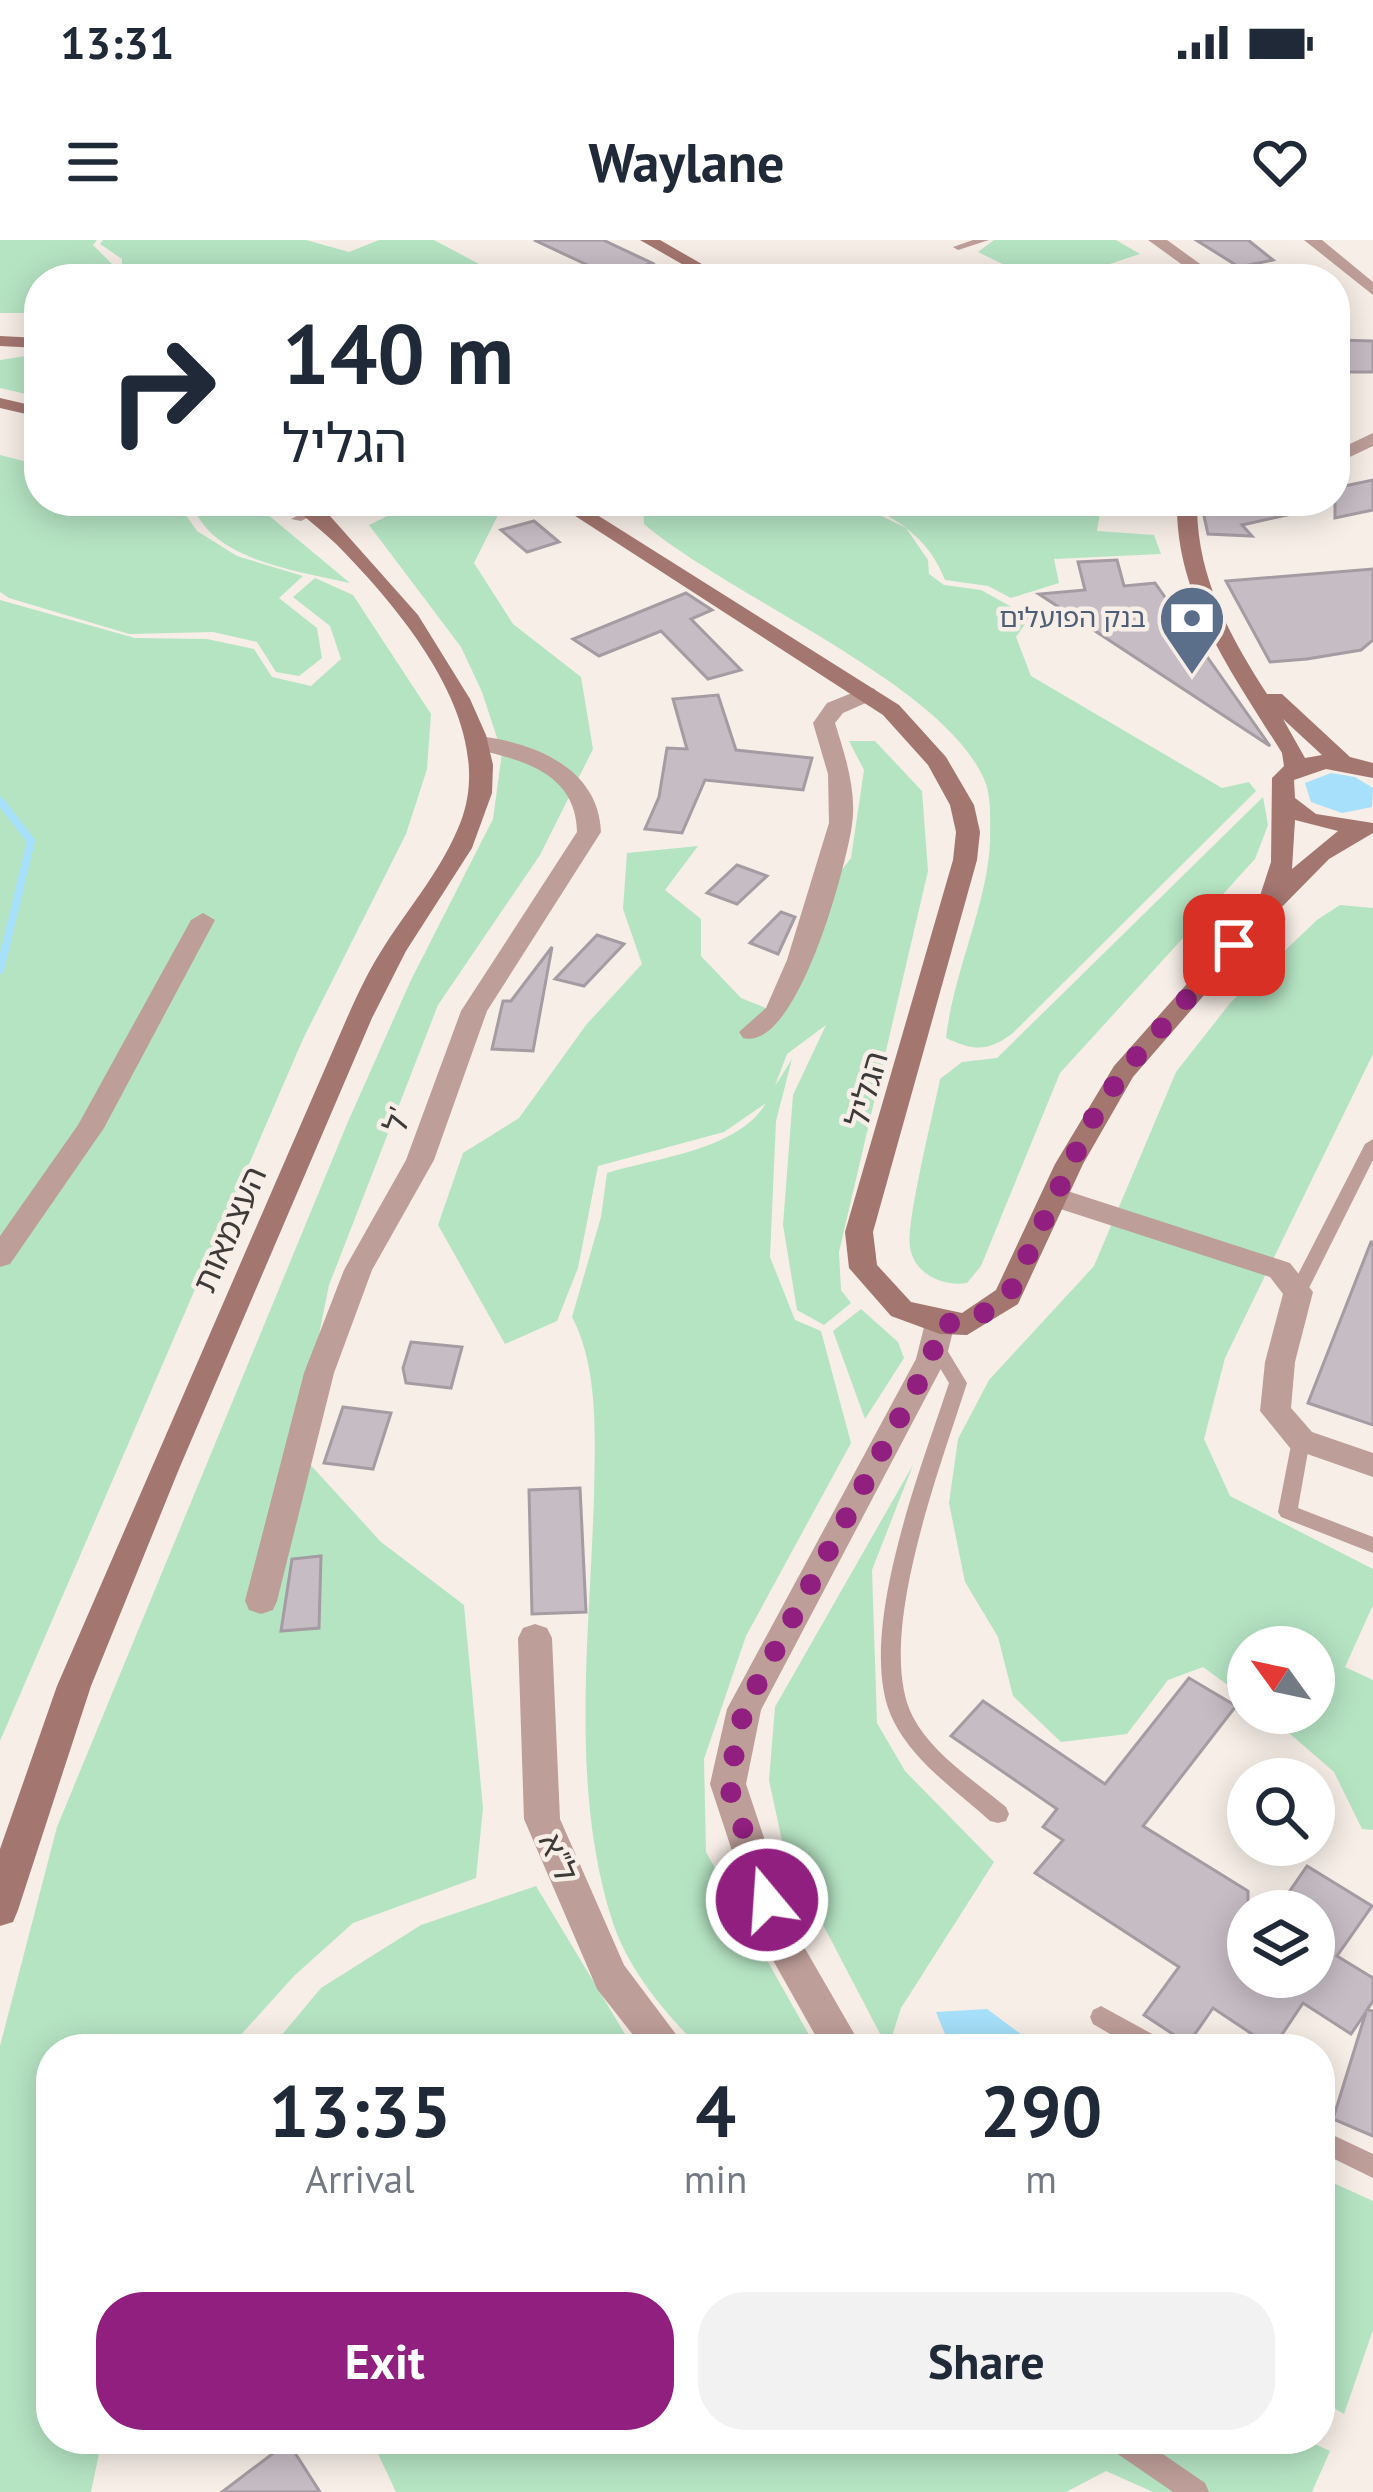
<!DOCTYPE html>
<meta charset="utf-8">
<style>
body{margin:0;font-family:"PT Sans","Noto Sans Hebrew",sans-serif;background:#f2f2f3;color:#1f2937;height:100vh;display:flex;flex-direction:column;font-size:45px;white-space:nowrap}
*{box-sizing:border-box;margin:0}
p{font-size:39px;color:#747a83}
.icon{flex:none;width:66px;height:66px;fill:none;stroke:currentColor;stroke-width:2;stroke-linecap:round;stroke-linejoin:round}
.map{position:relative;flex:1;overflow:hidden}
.side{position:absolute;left:36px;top:1794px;width:1299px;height:420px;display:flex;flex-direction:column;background:#fff;border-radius:48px;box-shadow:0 6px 30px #0003}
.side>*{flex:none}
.guide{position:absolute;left:24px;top:24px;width:1326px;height:252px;border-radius:48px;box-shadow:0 6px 30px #0003;background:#fff;color:#1f2937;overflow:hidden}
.needle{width:78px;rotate:303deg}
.fabs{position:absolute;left:1227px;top:1386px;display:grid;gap:24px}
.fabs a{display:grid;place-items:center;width:108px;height:108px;border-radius:50%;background:#fff;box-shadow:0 6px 30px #0003;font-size:60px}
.pin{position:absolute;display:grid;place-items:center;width:102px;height:102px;color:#fff;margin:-51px;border-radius:24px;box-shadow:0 6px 18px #0006}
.me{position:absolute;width:132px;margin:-66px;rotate:342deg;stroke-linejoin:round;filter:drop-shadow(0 0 9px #0008)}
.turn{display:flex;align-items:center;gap:42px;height:252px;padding:0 60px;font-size:54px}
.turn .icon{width:156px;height:156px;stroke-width:2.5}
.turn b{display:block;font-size:84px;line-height:102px}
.eta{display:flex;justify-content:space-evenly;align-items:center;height:204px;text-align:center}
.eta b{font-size:72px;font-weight:600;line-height:84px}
.button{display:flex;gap:24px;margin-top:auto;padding:24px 60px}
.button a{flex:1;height:138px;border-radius:48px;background:#911f7f;color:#fff;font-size:48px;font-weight:600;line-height:138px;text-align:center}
.button a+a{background:#f2f2f3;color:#1f2937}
.status{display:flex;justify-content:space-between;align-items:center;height:84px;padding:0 60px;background:#fff;direction:ltr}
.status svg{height:33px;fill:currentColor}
header{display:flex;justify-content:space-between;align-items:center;height:156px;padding:0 60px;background:#fff;font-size:54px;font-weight:600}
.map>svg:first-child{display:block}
.green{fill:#b5e4c3}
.water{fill:#a6e0fa}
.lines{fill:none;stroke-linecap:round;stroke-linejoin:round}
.stream{stroke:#a6e0fa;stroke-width:8}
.building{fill:#c6bdc4;stroke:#a49ca2;stroke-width:3}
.lane{fill:#be9e99;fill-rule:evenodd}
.street{fill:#be9e99;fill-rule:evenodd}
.secondary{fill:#a47670;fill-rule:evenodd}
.route{stroke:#911f7f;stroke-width:21;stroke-dasharray:0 37.8}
.labels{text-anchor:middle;stroke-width:9;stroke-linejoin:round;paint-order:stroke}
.far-service-label{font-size:27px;fill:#4e5e75;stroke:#f7eee7;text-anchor:end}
.street-label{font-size:33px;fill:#3e3a38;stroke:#f7eee7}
</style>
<div class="status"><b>13:31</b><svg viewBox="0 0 49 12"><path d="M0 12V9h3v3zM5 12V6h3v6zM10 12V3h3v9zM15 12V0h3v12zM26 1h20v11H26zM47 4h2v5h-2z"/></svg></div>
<header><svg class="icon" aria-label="menu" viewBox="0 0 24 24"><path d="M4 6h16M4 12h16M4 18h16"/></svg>Waylane<svg class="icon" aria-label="heart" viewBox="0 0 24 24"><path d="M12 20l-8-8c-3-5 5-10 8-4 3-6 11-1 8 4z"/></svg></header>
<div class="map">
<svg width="1373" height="2252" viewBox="0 0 1373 2252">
<rect width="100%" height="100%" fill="#f7eee7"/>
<g class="green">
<path d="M0 0H97L93 5 120 32 152 39H39V73H0Z"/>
<path d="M103 0H306L349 12 379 0H434L507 39H162L122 29V19L100 4Z"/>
<path d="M994 0H1116L1140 14C1060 39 1056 52 978 12Z"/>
<path d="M39 114V157L0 148V120Z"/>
<path d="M0 215 39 225V261H176L197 291 237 316 303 336 279 358 317 388 322 418 299 436 276 432 257 402 213 392 129 394 9 358 0 352Z"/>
<path d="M185 261H240L267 274 350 343C307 333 241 324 209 291 200 282 195 270 185 261Z"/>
<path d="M418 261H497L500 271 474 323 513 384 581 437 593 509 540 615 438 765 329 1045 296 1209 381 1302 464 1365 483 1568 476 1638 353 1683 294 1736 228 1809H51V2199H102L91 2252H0V1806L57 1587 347 884 411 740 493 579 502 513 482 452 461 407 369 285Z"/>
<path d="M652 261H851L906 288 928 320 929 334 944 345 981 350 1030 377 1016 397 1031 436 1222 548 1249 542 1256 551 1013 793C988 812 974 811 946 798 953 734 988 662 990 602 990 585 992 555 984 539 942 443 730 357 644 284L643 266Z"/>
<path d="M863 262 1101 266 1097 291 1154 295 1161 314 1054 319 1059 343 1011 358 988 346 945 340C929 299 901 282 863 262Z"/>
<path d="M315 338 353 355 431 474 427 529 406 594 303 799 0 1501V360L135 398 207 399 254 409 272 437 311 446 341 419 330 386 293 357Z"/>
<path d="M849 501H875L922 551 928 631 839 1012 841 1050 851 1063 824 1085 797 1070 783 985 793 855 826 785 787 814 775 846 792 819 776 881 770 1017 795 1080 821 1091 851 1203 746 1396 704 1519 706 1612 817 1809H701C666 1774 629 1731 613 1683 569 1548 590 1395 594 1256 595 1199 599 1128 572 1077L601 977 607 933C655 918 739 910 766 863L724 892 598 926 578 1028 557 1081 505 1104 438 985 463 913 519 878 586 785 642 724 623 669 627 613 698 606 665 650 701 679V716L741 758 768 769 825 652 851 618 864 530Z"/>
<path d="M1263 557 1268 585 1255 619 1060 833 981 1026 967 1043C943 1047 914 1034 910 1007 906 982 934 871 940 839L962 822 997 818Z"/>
<path d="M1340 665 1373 668V814L1225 1118 1204 1199 1230 1256 1373 1329V1365L1345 1427 1373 1440V1590L1362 1589 1334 1532 1266 1473H1314V1407H1248V1460L1203 1427 1168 1440 1127 1494 1061 1502 1013 1456 998 1397 965 1342 949 1263 958 1199 989 1140 1094 1026 1176 832 1231 762 1317 680Z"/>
<path d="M861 1069 898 1102 904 1118 865 1179 833 1091Z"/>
<path d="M913 1225 872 1330 877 1483 905 1531 994 1622 901 1768 888 1809 784 1610 769 1540 775 1467Z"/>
<path d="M536 1646 634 1809H270L321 1748 421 1685Z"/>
<path d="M1320 1937 1373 1961V2090L1344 2174 1320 2160Z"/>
<path d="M371 2199H1304L1330 2211 1312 2252H1153L1106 2231 1066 2252H396Z"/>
</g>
<g class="water">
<path d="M1331 533 1355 537 1373 548 1372 567 1342 573 1311 562 1305 543Z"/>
<path d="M987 1769 1041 1809H951L936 1772Z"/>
</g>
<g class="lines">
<path class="stream" d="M0 561 31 601 0 730"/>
</g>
<g class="building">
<path d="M534 0H603L652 23 613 37Z"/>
<path d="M1196 0H1248L1273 20 1239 27Z"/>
<path d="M1335 100 1373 101V132H1342Z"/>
<path d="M1373 240V270L1335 278V248Z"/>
<path d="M1228 261H1299L1300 272 1242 285 1252 296 1208 294 1202 267Z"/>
<path d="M534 281 559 302 527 312 501 290Z"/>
<path d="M1117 320 1124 346 1155 343 1270 506 1039 354 1085 350 1078 322Z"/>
<path d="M1373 329V400L1361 410 1307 419 1270 422 1226 341Z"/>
<path d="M686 353 712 370 691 379 741 430 708 439 661 391 599 416 573 399Z"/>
<path d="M718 455 736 510 812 518 803 550 705 540 682 593 645 589 659 557 667 508 687 509 673 459Z"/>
<path d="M737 625 767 636 737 664 707 653Z"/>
<path d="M781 672 795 677 778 714 750 703Z"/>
<path d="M597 695 624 704 584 746 555 739Z"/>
<path d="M552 707 533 811 492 809 503 761H511Z"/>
<path d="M1371 1002H1373V1185L1308 1163Z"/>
<path d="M411 1102 462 1107 451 1148 406 1143 403 1128Z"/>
<path d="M343 1167 391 1173 373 1229 324 1223Z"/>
<path d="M580 1248 586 1372 532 1374 529 1250Z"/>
<path d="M321 1316 319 1388 281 1391 292 1319Z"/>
<path d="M1189 1438 1236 1466 1143 1586 1248 1651V1737H1314V1671H1276L1307 1626 1372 1666 1337 1716 1373 1738V1761L1367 1770 1373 1771V1896L1333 1879 1366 1772 1351 1794 1303 1763 1273 1808 1213 1768 1188 1804 1144 1775 1179 1727 1035 1633 1063 1600 1043 1587 1057 1569 951 1496 983 1461 1105 1544Z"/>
<path d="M288 2202 320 2252H222Z"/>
</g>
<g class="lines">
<g class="lane">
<path d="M973 0H989L958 10 953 7Z"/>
<path d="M326 261H341L301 281 291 279Z"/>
<path d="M1373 899V920L1307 1052 1298 1058 1292 1056 1289 1052 1365 904Z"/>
<path d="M935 1099 941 1100 967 1143C942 1223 873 1400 913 1477 932 1514 975 1541 1006 1567L1009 1574 1006 1581 998 1583 990 1581C957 1551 915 1523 894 1482 852 1402 922 1226 949 1143L926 1105Z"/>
<path d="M1301 1193 1308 1195 1310 1200 1298 1268 1373 1297V1313L1281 1277 1278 1272 1292 1200 1294 1195Z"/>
<path d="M1101 1766 1165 1801 1169 1809H1136L1093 1784 1090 1777 1093 1770Z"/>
<path d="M1320 1889 1373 1914V1938L1320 1912Z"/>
<path d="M1105 2199H1141L1205 2243 1209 2252H1173L1109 2208Z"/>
</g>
<g class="street">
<path d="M1148 0H1167L1221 39H1202Z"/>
<path d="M1304 0H1322L1373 42V55Z"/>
<path d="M1373 193V206L1335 224V211Z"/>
<path d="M867 447 875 449V459L843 473 835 483C845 515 857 551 852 585 846 627 797 812 743 798L739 792 766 768 787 720 829 583 828 534 813 483 827 463Z"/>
<path d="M478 496C533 502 599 528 601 592L487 771 434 920 372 1030 334 1133 277 1361 273 1370 261 1374 249 1370 245 1361 304 1133 344 1030 406 920 461 771 577 592C576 531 519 519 470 508V498Z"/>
<path d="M203 673 215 680 104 888 10 1024 0 1027V996L78 885 191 680Z"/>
<path d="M1055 947 1290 1023 1313 1052 1295 1122 1291 1168 1312 1192 1373 1213V1237L1290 1208 1260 1171 1265 1122 1283 1054 1270 1037 1045 964 1041 957Z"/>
<path d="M940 1072 955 1083 946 1119 761 1470 746 1544 796 1693 863 1809H823L761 1699 710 1544 727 1469 916 1119 925 1083Z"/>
<path d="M535 1384 547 1388 552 1398 560 1579 624 1725 687 1809H644L597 1749 524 1579 518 1398 523 1388Z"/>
</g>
<g class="secondary">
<path d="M640 0H660L728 39H708Z"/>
<path d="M0 96 39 98V108L0 106Z"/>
<path d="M0 158 39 167V177L0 168Z"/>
<path d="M288 261H310L330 276 418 375 470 459 486 495 493 525 492 553 472 608 406 711 372 778 179 1229 91 1446 18 1670 13 1682 0 1686V1609L57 1446 347 778C358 753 370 728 385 705 411 665 444 626 461 581 497 485 405 375 342 310 325 292 305 279 288 261Z"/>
<path d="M552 261H575L899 465 946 517 974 565 980 592 977 620 873 992 877 1025 911 1062 962 1073 996 1050 1055 924 1114 826 1257 665 1271 622 1272 538 1284 526 1282 513C1233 433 1175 358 1177 261H1197C1196 335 1228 393 1267 454H1282L1350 517 1373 523V538L1326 529 1294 540 1295 558 1316 574 1373 583V593L1329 619 1271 678 1133 837 1083 924 1018 1064 967 1095 940 1094 891 1076 849 1028 845 992 953 620 956 592 950 565 928 525 883 475ZM1283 479 1322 515 1305 518ZM1295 580 1338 591 1292 629Z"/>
</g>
</g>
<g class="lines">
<path class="route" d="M767 1660 728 1544 744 1469 931 1119 940 1083 967 1084 1008 1057 1089 885 1123 832 1234 705"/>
</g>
<defs>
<symbol id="bank-pin" viewBox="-11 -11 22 30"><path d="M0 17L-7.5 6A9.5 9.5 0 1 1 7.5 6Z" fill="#5c6f8a" stroke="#f7eee7"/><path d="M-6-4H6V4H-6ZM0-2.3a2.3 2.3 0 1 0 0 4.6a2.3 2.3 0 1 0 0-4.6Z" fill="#fff"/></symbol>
</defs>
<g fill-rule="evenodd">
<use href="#bank-pin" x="1154" y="340" width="76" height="104"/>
</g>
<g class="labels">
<g class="far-service-label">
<text x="1146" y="387">בנק הפועלים</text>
</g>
<g class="street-label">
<text transform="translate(866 849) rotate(-74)" y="12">הגליל</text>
<text transform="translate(397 880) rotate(-69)" y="12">ל'</text>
<text transform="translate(229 989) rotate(-66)" y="12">העצמאות</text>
<text transform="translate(559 1617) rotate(66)" y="12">ל"א</text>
</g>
</g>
</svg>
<div class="fabs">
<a><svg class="needle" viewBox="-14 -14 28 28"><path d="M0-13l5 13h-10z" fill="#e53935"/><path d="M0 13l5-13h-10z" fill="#747a83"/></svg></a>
<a><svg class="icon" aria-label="search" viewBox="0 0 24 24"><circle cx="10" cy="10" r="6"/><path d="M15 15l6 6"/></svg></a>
<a><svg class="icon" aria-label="layers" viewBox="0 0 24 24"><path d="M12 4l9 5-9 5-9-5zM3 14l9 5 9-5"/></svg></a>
</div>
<div class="pin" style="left:1234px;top:705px;background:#d93025"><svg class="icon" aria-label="arrive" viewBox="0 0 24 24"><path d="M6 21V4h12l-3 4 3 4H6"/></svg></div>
<svg class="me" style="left:767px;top:1660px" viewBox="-20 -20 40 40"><circle r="17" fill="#911f7f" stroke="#fff" stroke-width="3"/><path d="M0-11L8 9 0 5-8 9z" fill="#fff"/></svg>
<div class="guide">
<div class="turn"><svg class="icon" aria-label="right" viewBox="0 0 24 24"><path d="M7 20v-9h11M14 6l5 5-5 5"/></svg><div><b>140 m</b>הגליל</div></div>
</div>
<section class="side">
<div class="eta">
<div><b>13:35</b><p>Arrival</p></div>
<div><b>4</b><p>min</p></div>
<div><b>290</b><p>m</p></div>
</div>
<div class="button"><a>Exit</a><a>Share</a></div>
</section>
</div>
